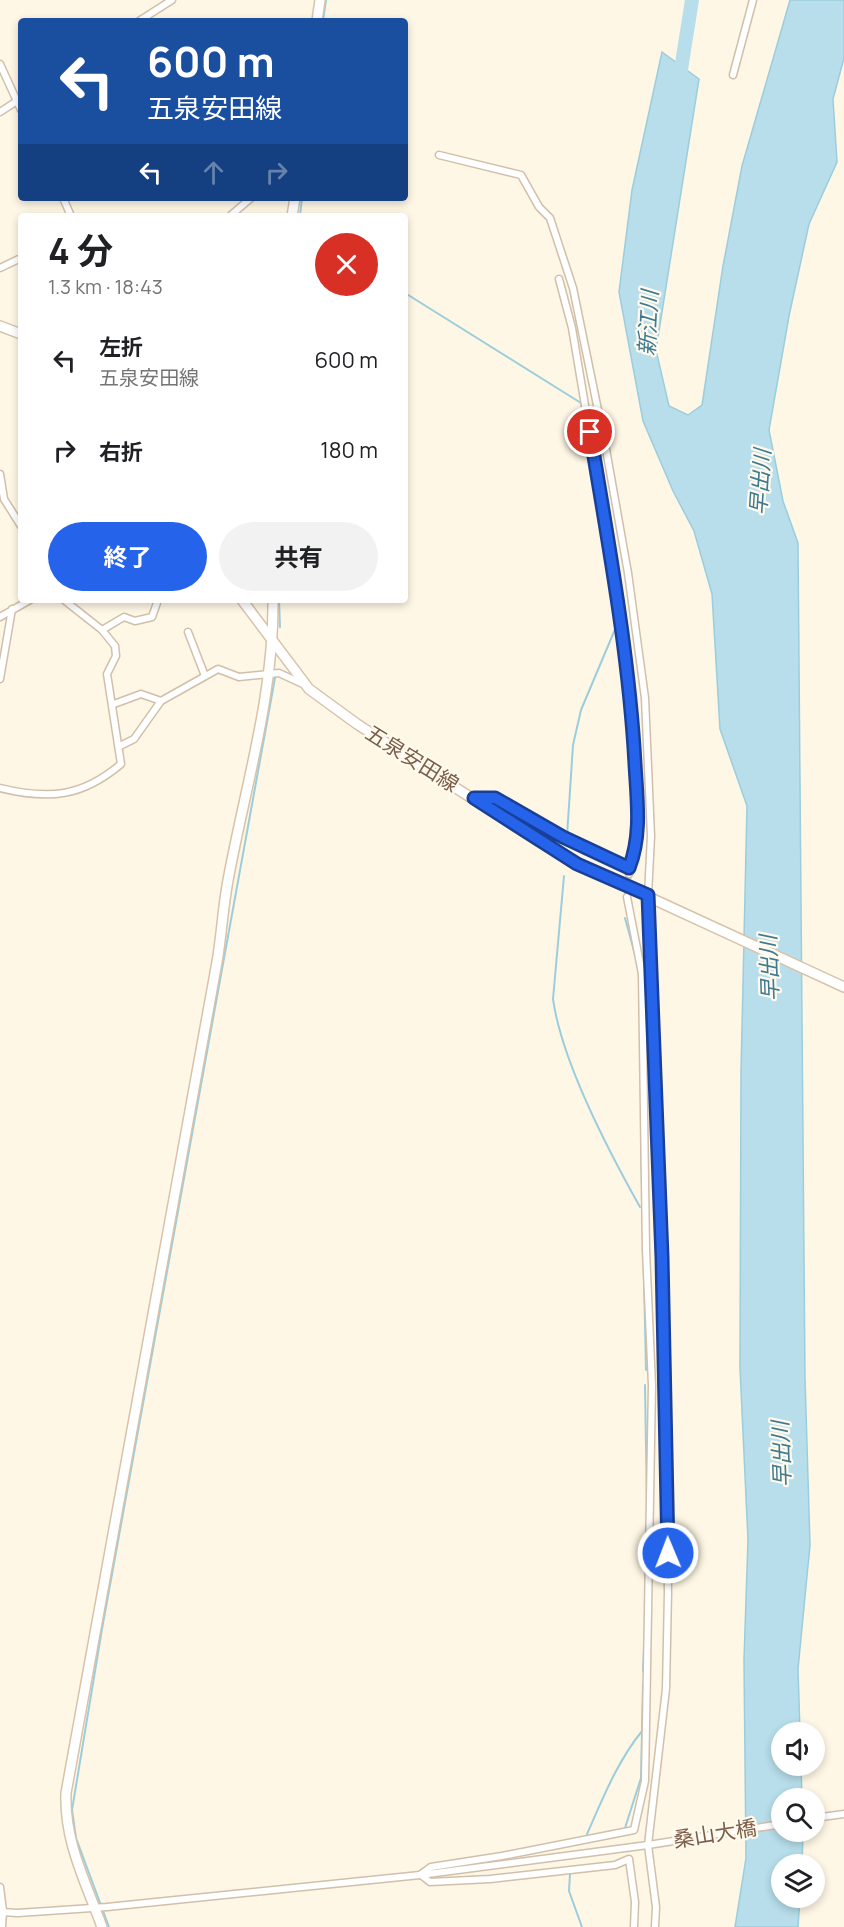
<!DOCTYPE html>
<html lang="ja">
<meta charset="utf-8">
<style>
body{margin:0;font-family:Manrope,"Noto Sans JP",sans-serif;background:#f2f2f2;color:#202124;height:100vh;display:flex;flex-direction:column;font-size:22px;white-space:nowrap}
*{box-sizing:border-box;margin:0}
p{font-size:20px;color:#757577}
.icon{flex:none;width:33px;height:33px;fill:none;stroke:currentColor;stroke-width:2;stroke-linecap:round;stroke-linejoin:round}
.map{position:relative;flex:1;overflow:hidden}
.details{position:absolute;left:18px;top:213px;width:390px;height:390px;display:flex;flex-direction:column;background:#fff;border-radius:6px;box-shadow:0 3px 9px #0003}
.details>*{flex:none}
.banner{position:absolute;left:18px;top:18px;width:390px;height:183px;border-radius:6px;box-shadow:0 3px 9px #0003;background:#1a4fa0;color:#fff;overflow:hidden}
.buttons{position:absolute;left:771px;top:1722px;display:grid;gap:12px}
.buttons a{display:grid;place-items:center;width:54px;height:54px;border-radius:50%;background:#fff;box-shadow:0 3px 9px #0003;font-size:30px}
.pin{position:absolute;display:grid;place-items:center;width:51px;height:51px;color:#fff;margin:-26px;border:3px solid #fff;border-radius:50%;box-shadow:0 2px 6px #0007}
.me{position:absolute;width:66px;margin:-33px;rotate:359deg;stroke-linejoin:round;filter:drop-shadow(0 0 4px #0008)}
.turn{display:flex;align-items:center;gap:21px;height:126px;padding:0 30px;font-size:27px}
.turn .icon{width:78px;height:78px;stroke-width:2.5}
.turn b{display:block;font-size:42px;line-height:51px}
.lanes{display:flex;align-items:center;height:57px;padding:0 30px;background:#0003;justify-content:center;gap:30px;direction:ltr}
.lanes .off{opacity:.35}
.round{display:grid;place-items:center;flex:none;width:63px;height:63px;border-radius:32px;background:#f2f2f2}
.head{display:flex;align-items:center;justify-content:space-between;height:102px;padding:0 30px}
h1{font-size:36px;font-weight:700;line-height:45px}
.cta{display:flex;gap:12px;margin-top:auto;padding:12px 30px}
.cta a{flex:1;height:69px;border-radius:36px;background:#2563eb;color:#fff;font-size:24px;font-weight:700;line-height:69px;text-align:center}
.cta a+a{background:#f2f2f2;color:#202124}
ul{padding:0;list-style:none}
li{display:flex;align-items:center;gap:18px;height:90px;padding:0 30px}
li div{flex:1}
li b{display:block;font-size:22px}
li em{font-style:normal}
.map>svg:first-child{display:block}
.water{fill:#b7deea;stroke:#9ccddd;stroke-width:1.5}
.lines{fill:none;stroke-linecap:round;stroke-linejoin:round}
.stream{stroke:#9ccddd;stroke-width:2}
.river{stroke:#b7deea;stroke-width:14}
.street-tunnel{stroke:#ddd1be;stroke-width:6;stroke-dasharray:6 3;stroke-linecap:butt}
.street-casing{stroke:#d2bfa9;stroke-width:9}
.secondary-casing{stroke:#d8c2a9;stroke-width:12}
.street{stroke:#fff;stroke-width:6}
.secondary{stroke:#fff;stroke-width:9}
.route-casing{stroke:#184099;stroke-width:15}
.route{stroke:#2563eb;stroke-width:10}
.labels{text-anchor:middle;stroke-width:4.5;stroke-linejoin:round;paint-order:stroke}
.street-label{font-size:21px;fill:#7b5e47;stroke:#fffaed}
.water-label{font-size:22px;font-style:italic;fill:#3e7a90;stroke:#fffaed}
</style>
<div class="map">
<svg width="844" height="1927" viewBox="0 0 844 1927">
<rect width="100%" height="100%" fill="#fef7e5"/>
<path class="water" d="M790 0H844V58L833 99 837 162 809 224 789 316 769 430 783 501 798 543 805 1378 810 1545 798 1669 800 1732H782V1766H801L802 1798H782V1832H803L802 1864H782V1898H800L798 1927H735L746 1858 744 1660 748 1540 740 1368 741 1072 747 806 720 729 712 594 694 531 673 491 643 421 619 292 632 190 662 52 699 79 656 350 669 406 688 415 702 405 723 266 742 166Z"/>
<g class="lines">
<g class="stream">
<path d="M323 21 326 0"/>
<path d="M300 216 302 198"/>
<path d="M405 293 581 403 584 416"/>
<path d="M588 443 617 624 625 695 634 829 627 862"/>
<path d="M279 600 280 627"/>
<path d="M567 836 573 745 581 710 616 627"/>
<path d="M564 876 553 999C562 1063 608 1150 640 1207"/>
<path d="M625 918 637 962"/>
<path d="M639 971 640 1013"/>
<path d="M641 1139 646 1370"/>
<path d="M645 1385 647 1508"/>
<path d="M643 1671 645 1626"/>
<path d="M625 1828 641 1778 643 1684"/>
<path d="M587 1834C603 1798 617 1762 642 1731"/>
<path d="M570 1874 569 1891 582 1927"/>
<path d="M109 1927 76 1838 72 1810 102 1629 275 678"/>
</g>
<path class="river" d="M679 82 692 0"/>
<path class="street-tunnel" d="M627 897 629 874"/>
<defs>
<g id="street">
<path d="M139 21 172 0"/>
<path d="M0 64 21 110"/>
<path d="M733 75 753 0"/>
<path d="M0 112 20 99"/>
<path d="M439 155 521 175 539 207 550 218 573 288 606 449 628 573 645 698 651 836 648 895 662 1257 668 1592 666 1689 648 1845 656 1907 655 1927"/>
<path d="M63 198 71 216"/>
<path d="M230 216 251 198"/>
<path d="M0 268 21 258"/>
<path d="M559 279 572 328 622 625 633 724 638 813 636 850 629 874"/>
<path d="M0 474 4 499 21 526"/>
<path d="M0 617 30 600"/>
<path d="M102 630 124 617 135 621 152 617 158 600"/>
<path d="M188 632 205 676"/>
<path d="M0 679 12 609"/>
<path d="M114 704 141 694 161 701 218 669 239 677 279 673 305 685"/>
<path d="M120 746 134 739 161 701"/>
<path d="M0 788C49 800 82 797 121 764L107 674 116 656 115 646 102 630 64 600"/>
<path d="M474 798H495L563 837 629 868"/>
<path d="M814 1818 844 1814"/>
<path d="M420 1875 431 1867 502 1856 634 1830 645 1781 652 1385 646 1250 642 974 627 897"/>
<path d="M421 1875 430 1882 490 1879 615 1865 629 1859 635 1902 634 1927"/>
<path d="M0 1887 3 1911 2 1927"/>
<path d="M0 1912 18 1913 107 1907 420 1875 648 1845 782 1824"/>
</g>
<g id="secondary">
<path d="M317 21 320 0"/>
<path d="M292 216 295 198"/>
<path d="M0 326 21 334"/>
<path d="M242 600 309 689 357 724 538 841 605 877 844 987"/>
<path d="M102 1927C86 1883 64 1841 66 1793L217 962C222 933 223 904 229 875 246 784 274 694 273 600"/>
</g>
</defs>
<use href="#street" class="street-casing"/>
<use href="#secondary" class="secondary-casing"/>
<use href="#street" class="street"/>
<use href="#secondary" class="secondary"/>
</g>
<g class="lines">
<defs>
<path id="route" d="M590 432C608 542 629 653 635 764 637 800 642 835 629 868L563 837 495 798H474L577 864 648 895 662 1257 668 1553"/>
</defs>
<use href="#route" class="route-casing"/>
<use href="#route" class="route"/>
</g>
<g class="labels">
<g class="street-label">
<text transform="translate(412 759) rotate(32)" y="7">五泉安田線</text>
<text transform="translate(715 1834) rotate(-9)" y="7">桑山大橋</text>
</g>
<g class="water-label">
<text transform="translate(648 323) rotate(-87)" y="8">新江川</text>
<text transform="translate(760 482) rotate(-86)" y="8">早出川</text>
<text transform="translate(769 968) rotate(-92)" y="8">早出川</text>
<text transform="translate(781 1454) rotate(-92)" y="8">早出川</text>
</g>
</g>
</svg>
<div class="buttons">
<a><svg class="icon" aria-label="sound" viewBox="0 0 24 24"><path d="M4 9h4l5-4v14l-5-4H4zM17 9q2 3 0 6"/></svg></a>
<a><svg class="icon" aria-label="search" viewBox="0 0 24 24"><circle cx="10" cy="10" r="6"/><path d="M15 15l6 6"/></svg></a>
<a><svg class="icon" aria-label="layers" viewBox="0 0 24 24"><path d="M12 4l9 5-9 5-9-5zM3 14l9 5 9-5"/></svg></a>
</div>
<div class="pin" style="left:590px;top:432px;background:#d93025"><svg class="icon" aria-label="arrive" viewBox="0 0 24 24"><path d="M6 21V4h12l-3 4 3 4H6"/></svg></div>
<svg class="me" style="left:668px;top:1553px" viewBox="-20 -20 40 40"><circle r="17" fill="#2563eb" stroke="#fff" stroke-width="3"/><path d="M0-11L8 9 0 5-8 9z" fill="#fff"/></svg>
<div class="banner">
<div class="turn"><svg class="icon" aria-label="left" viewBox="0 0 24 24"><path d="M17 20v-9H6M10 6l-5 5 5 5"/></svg><div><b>600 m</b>五泉安田線</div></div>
<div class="lanes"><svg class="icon" aria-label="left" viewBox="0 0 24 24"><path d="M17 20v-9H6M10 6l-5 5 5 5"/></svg><svg class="icon off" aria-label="ahead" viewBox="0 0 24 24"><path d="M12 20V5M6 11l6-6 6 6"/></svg><svg class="icon off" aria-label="right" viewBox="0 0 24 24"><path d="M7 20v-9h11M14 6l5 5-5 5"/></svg></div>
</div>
<section class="details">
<div class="head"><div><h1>4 分</h1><p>1.3 km · 18:43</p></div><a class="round" style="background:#d93025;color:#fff"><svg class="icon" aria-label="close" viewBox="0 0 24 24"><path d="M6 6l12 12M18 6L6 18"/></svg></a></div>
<ul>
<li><svg class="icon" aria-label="left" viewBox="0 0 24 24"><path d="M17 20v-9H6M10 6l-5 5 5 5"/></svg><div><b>左折</b><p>五泉安田線</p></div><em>600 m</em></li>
<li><svg class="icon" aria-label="right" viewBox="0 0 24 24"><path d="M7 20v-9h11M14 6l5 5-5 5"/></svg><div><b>右折</b></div><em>180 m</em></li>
</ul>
<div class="cta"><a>終了</a><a>共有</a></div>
</section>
</div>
